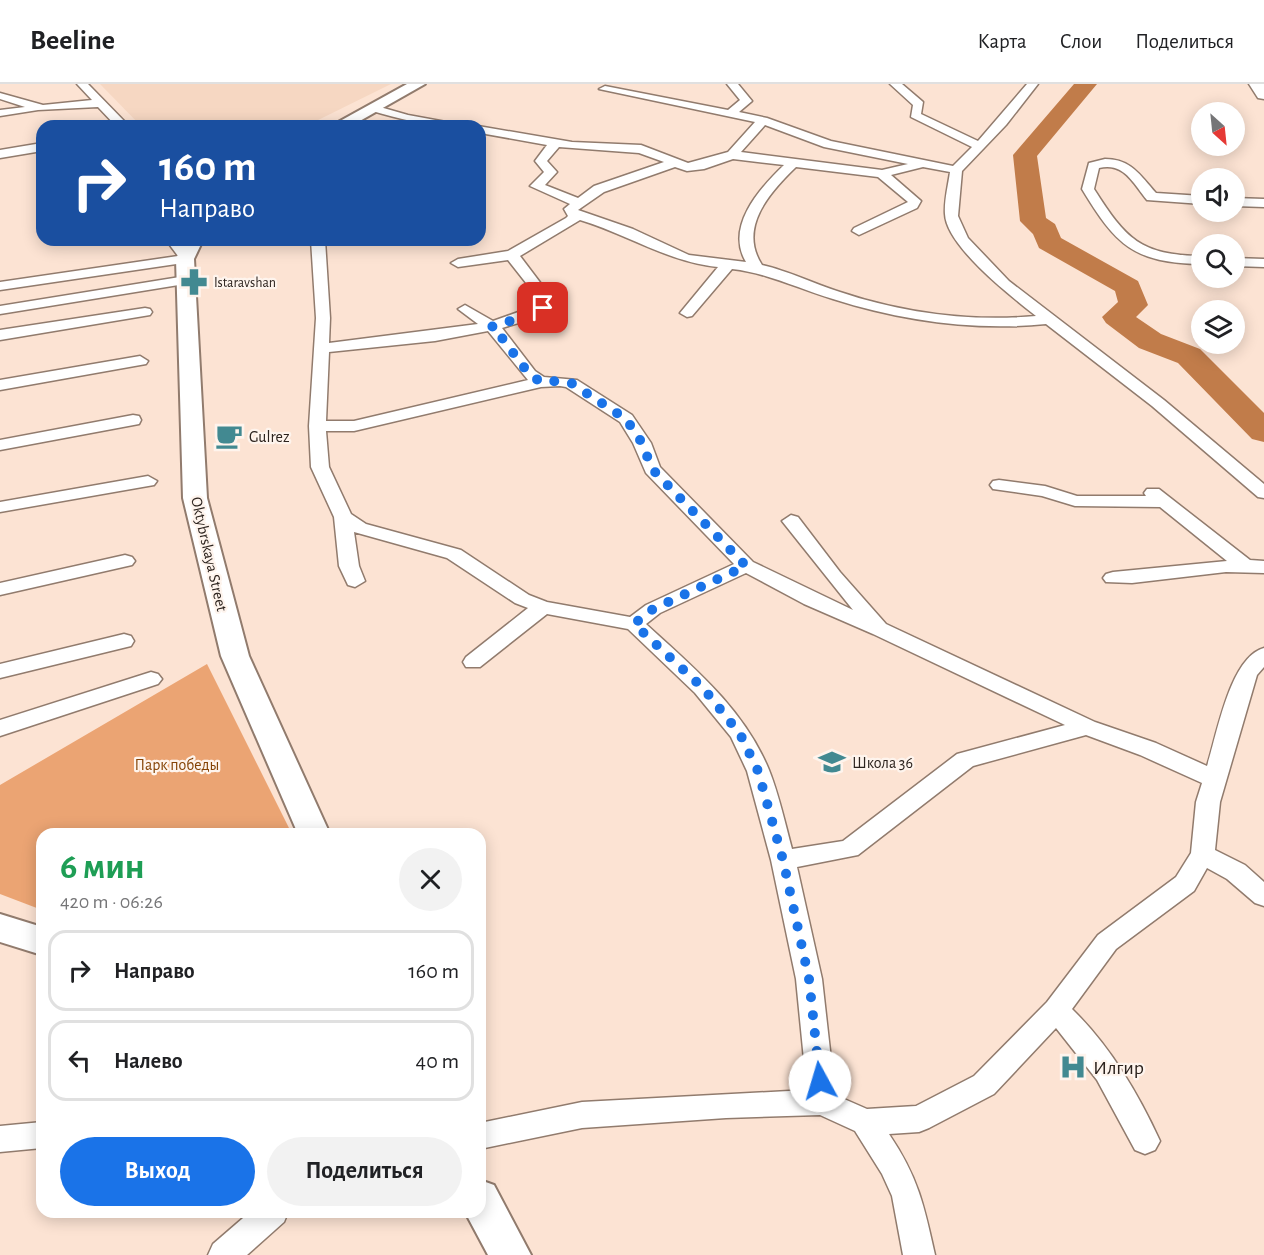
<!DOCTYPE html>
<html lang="ru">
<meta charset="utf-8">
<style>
body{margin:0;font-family:"Alegreya Sans",sans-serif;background:#f2f2f2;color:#202124;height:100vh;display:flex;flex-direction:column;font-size:22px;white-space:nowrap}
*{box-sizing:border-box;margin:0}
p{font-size:20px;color:#757577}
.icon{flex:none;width:33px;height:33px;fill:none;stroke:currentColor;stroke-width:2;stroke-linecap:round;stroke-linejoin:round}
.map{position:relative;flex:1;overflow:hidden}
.panel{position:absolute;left:36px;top:744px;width:450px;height:390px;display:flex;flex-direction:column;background:#fff;border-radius:18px;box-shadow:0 3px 15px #0003}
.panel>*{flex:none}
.banner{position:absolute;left:36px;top:36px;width:450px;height:126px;border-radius:18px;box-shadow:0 3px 15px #0003;background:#1a4fa0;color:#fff;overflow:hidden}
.needle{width:39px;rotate:153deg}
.buttons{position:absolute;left:1191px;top:18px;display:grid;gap:12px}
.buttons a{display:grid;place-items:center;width:54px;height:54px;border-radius:50%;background:#fff;box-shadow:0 3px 15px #0003;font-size:30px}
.pin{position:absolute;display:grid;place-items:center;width:51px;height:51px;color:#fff;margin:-26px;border-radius:12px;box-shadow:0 3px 9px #0006}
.me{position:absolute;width:66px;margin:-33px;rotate:354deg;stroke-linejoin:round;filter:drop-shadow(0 0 4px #0008)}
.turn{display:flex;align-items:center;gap:21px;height:126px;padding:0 24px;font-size:27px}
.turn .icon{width:78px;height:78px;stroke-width:2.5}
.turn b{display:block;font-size:42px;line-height:51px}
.round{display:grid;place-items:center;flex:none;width:63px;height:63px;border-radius:32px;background:#f2f2f2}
.headline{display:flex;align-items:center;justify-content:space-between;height:102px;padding:0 24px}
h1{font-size:36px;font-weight:700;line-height:45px;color:#1e9e55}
.button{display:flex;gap:12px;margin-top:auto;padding:12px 24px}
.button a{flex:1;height:69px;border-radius:36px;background:#1a73e8;color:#fff;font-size:24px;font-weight:700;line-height:69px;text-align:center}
.button a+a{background:#f2f2f2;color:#202124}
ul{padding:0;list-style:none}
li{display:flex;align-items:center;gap:18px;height:81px;margin:0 12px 9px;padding:0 12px;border:3px solid #e0e0e0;border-radius:18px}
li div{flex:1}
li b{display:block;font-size:22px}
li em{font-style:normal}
header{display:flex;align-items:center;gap:36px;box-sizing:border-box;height:84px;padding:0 30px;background:#fff;border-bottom:2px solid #e0e0e0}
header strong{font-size:28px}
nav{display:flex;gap:33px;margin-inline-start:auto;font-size:21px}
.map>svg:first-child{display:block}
.built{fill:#f6d7c2}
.green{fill:#eba473}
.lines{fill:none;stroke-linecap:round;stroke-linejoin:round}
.river{fill:#c17c4a;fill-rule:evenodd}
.minor-casing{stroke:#917b6d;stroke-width:3}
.secondary-casing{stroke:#917b6d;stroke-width:4}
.primary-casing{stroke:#917b6d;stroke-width:3}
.minor{fill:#fff;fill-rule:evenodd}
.secondary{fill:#fff;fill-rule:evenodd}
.primary{fill:#fff;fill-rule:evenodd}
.route{stroke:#1a73e8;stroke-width:10;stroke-dasharray:0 18}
.labels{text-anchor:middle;stroke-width:4.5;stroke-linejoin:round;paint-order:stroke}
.far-poi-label{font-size:14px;fill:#2c231e;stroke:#fef4ed;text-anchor:start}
.poi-label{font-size:16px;fill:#2c231e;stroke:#fef4ed;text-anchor:start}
.street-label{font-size:16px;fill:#2c231e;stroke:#fef4ed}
.park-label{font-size:16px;fill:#854305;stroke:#fef4ed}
.near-poi-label{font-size:20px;fill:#2c231e;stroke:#fef4ed;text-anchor:start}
</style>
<header>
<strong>Beeline</strong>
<nav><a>Карта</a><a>Слои</a><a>Поделиться</a></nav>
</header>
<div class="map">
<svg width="1264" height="1171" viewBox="0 0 1264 1171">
<rect width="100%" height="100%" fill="#fce3d3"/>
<path class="built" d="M100 0H391L306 42H141Z"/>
<path class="green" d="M207 580 292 750H42V826L0 810V701Z"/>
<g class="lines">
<path class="river" d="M1074 0H1097L1037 72 1046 134 1055 140 1061 154 1138 197 1148 221 1136 233 1161 250 1200 265 1264 329V358L1252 355 1178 279 1139 264 1106 239 1102 233 1118 218 1115 207 1039 164 1033 150 1020 137 1013 71Z"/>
<defs>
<g id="minor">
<path d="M77 0H88L129 42H116L98 23 38 26 0 32V26L25 23 0 15V9L43 21 92 16Z"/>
<path d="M727 0H738L752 17 739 28 767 34 831 57 953 82 972 63 911 33 913 21 890 0H902L923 18 921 30 978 57 1027 0H1038L1006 41 962 87 958 132 968 154 1009 197 1164 316 1264 400V414L1258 413 1152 322 1046 240C974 247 902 237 833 215 799 205 768 189 732 185L692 232 687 233 680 229 718 183C668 178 627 150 580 136L520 172 548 209 550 224 525 237 502 244 535 287 544 293 577 296 632 331 651 359 660 383 753 478 853 526 782 437 791 431 798 433 840 488 886 540 1095 638 1156 659 1207 682C1217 651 1230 573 1264 564V583L1257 591 1220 718 1215 766 1245 781 1264 798V822L1255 819 1227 795 1207 784 1194 807 1116 865 1072 925C1110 962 1138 1009 1160 1057L1155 1066 1145 1070 1135 1066 1097 996 1056 944 994 1010 929 1044 919 1048 889 1050C918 1093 924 1121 935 1171H903L892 1112 882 1090 855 1047 820 1031 726 1034 582 1044 480 1065V1039L582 1018 807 1006 796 895 771 776 747 687 731 653 695 609 628 545 547 530 480 583H466L463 578 466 573 528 524 515 519 447 474 354 448 359 482 365 497 355 503 348 501 339 482 334 433 311 383 309 342 316 234 311 156H325L330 234 329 259 478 240 458 225 465 221 493 237 535 222 534 209 508 176 458 183 451 179 458 175 508 167 566 134 568 132 564 125 570 120 530 102 544 88 535 77 547 61 480 49 478 42 572 58 641 61 688 79 728 68 755 38 599 5 605 2 728 26 740 16ZM765 41 824 63 908 80 882 86 741 68ZM559 63 639 69 664 78 594 102 578 114 545 101 557 88 547 77ZM733 75 784 81C759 105 725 143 746 178L689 171 633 145 578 126 604 108 675 83 687 87 704 85ZM796 83 878 93 908 118 854 144 852 147 859 151 917 124 921 117 891 91 923 83 950 88C948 102 944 117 945 130 946 162 1012 213 1036 232 971 238 902 229 840 208 814 200 789 187 762 181 738 144 769 109 796 83ZM488 247 528 296 354 337H326L329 268 435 257ZM560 302 566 303 620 338 633 359 646 389 734 480 646 521 630 533 547 518 529 511 461 466 366 440 351 430 329 383 326 347H354L541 303ZM746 489 804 520 873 550 1065 641 957 670 843 757 792 765C785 739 779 711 769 686 744 625 694 584 646 540L660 529ZM1086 651 1140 671 1202 699 1196 718 1191 769 1176 793 1098 851 1047 918 974 992 916 1022 867 1025 835 1011 822 895 797 783 858 771 973 682Z"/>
<path d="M373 21 408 31 457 40 459 42C427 42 399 35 369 26L367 24Z"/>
<path d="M42 59V67L0 74V66Z"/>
<path d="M1105 75C1131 75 1140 91 1156 109L1202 112V120L1147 116C1133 99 1124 78 1099 84L1094 105C1126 155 1140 171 1202 172V180C1133 179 1116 161 1082 105L1089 79Z"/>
<path d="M1234 114 1264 115V123L1234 122Z"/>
<path d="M166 156H180L192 171 190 178 0 206V198L178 172Z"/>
<path d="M1234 174 1264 175V183L1234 182Z"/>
<path d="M186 192 193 196 191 199 0 230V222Z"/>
<path d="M145 224 150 225 152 228 150 231 0 256V246Z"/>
<path d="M140 272 148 277 146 280 0 306V296Z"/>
<path d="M133 331 139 332 141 336 139 340 0 366V356Z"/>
<path d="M148 392 157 397 154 401 0 428V418Z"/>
<path d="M999 396 1045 402 1077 412H1146L1144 409 1147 405H1159L1250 476 1264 477V489L1226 488 1132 499 1106 498 1103 494 1106 490 1113 488 1227 477 1160 423 1075 422 1042 412 993 405 990 401 993 397Z"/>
<path d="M125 471 132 473 135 477 132 481 0 511V499Z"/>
<path d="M124 550 131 552 134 557 131 562 0 594V580Z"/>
<path d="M151 588 158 590 162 595 158 600 0 652V636Z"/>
<path d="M42 1038V1064L0 1068V1042Z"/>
<path d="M250 1128H288L284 1138 247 1171H208L213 1160Z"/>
</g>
<g id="secondary">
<path d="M407 0H425L351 42H331Z"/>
<path d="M185 156H203L194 175 207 414 249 572 330 750H298L221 572 183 414 176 175Z"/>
<path d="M0 830 42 843V871L0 858Z"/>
<path d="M480 1096 494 1101 531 1171H488L465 1128H480Z"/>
</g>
<path id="primary" d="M1249 0H1264V15L1258 14Z"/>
</defs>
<use href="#minor" class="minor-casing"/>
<use href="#secondary" class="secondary-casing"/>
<use href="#primary" class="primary-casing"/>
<use href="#minor" class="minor"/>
<use href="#secondary" class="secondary"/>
<use href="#primary" class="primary"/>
</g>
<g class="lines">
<path class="route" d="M543 224 526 232 491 243 496 246 529 290 541 298 560 297 571 299 626 335 642 359 652 385 746 482 653 525 634 540 703 604 740 650 758 687 783 776 809 895 820 997"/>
</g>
<defs>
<symbol id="pharmacy-bare" viewBox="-9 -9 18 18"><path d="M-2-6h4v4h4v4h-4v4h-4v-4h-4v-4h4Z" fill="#428991" stroke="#fef4ed" stroke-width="2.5" paint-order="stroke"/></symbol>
<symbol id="cafe-bare" viewBox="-9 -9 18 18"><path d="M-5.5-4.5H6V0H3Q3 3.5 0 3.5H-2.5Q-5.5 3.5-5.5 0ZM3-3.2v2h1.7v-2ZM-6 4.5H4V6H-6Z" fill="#428991" stroke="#fef4ed" stroke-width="2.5" paint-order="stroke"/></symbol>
<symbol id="school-bare" viewBox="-9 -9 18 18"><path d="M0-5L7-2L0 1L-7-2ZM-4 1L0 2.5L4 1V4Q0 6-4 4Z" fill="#428991" stroke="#fef4ed" stroke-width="2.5" paint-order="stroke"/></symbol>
<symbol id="hospital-bare" viewBox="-9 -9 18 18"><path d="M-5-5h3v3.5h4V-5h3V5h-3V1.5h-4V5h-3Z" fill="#428991" stroke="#fef4ed" stroke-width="2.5" paint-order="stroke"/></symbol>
</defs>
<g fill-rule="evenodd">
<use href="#pharmacy-bare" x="175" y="179" width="38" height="38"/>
<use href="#cafe-bare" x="210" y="333" width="38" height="38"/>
<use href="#school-bare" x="813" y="659" width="38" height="38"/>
<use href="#hospital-bare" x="1054" y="964" width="38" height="38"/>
</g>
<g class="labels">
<g class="far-poi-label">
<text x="214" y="203">Istaravshan</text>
</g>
<g class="poi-label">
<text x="249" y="358">Gulrez</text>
<text x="852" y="684">Школа 36</text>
</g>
<g class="street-label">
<text transform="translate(210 470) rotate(77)" y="6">Oktybrskaya Street</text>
</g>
<g class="park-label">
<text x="177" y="686">Парк победы</text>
</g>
<g class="near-poi-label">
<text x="1093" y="990">Илгир</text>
</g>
</g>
</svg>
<div class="buttons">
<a><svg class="needle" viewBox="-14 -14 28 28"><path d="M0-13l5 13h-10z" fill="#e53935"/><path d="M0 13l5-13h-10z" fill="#757577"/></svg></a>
<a><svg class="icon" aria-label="sound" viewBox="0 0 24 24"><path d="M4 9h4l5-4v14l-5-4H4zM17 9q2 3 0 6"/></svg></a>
<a><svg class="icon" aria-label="search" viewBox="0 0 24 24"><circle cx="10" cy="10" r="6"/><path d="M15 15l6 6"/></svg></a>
<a><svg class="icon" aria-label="layers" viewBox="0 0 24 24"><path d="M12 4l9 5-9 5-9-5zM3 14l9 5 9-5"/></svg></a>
</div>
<div class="pin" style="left:543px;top:224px;background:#d93025"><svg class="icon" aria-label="arrive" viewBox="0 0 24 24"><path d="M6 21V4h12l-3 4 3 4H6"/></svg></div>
<svg class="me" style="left:820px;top:997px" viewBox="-20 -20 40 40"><circle r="19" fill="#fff"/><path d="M0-13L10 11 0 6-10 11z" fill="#1a73e8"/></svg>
<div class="banner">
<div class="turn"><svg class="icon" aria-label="right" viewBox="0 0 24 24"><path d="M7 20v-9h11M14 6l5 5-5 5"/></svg><div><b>160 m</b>Направо</div></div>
</div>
<section class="panel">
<div class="headline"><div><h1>6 мин</h1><p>420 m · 06:26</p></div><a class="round"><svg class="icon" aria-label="close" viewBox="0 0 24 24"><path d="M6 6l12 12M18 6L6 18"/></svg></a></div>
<ul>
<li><svg class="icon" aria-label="right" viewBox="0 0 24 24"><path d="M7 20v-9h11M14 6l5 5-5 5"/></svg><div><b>Направо</b></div><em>160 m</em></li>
<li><svg class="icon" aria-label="left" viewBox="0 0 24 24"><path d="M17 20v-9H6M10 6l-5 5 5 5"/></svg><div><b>Налево</b></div><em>40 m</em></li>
</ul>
<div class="button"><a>Выход</a><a>Поделиться</a></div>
</section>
</div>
